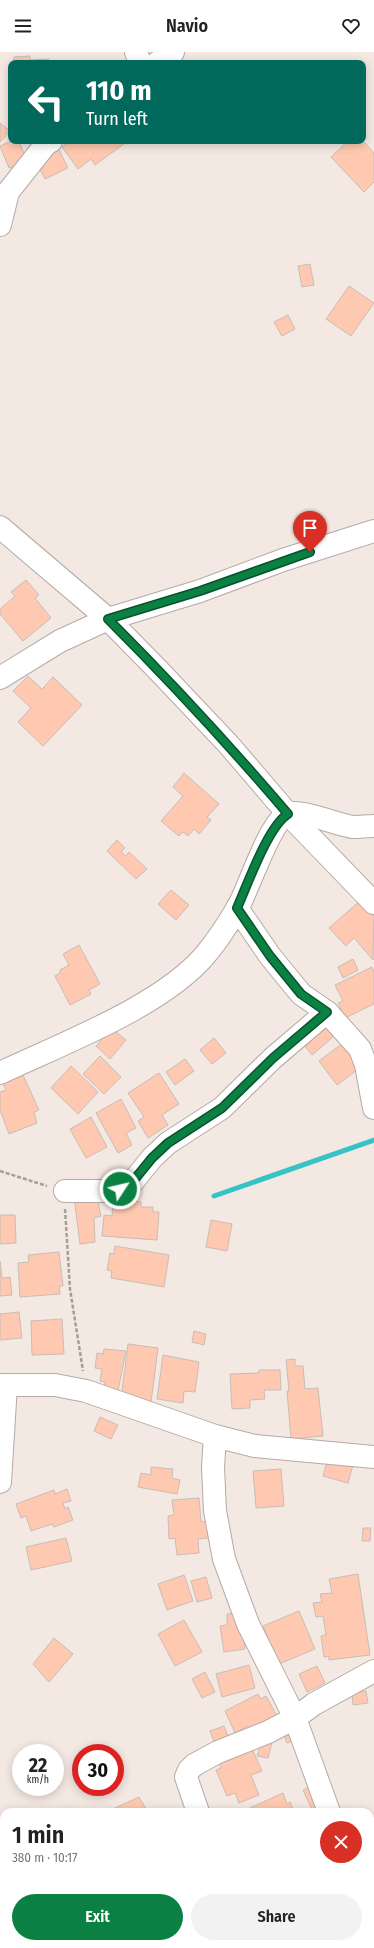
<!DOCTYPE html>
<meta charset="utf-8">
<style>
body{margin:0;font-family:"Fira Sans Condensed",sans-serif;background:#f2f2f2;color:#222;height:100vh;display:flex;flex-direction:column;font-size:15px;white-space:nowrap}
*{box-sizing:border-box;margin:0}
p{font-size:13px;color:#767676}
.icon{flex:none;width:22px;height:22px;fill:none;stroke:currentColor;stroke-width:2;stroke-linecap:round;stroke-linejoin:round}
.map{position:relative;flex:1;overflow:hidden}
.details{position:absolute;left:0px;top:1756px;width:374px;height:140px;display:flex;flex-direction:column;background:#fff;border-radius:12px 12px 0 0;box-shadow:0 2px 10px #0003}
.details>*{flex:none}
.guide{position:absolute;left:8px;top:8px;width:358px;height:84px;border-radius:8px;box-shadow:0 2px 10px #0003;background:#00695c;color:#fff;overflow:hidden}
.speed{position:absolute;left:12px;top:1692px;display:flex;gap:8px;font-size:20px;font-weight:700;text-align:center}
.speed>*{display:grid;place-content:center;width:52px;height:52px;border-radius:50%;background:#fff;box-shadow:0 2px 10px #0003;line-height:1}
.speed small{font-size:10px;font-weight:400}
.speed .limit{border:6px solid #d22;background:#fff;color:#111}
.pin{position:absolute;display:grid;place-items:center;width:34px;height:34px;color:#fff;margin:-41px -17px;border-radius:50% 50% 50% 0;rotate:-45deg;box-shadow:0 0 4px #0007}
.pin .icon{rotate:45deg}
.me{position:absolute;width:44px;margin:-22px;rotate:55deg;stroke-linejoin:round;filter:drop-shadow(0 0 3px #0008)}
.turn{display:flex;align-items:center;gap:14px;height:84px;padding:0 12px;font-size:18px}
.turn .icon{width:52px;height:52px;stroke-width:2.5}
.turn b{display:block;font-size:28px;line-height:34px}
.round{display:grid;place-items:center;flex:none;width:42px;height:42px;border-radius:21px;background:#f2f2f2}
.head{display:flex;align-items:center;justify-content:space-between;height:68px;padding:0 12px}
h1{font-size:24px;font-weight:600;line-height:30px}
.cta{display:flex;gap:8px;margin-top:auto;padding:8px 12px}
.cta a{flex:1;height:46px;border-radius:24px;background:#0b8043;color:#fff;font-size:16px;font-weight:600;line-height:46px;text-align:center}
.cta a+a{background:#f2f2f2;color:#222}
header{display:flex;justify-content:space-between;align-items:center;height:52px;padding:0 12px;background:#fff;font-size:18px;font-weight:600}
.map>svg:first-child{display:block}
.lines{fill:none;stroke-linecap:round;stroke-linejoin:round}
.stream{stroke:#36c3c6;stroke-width:5}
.building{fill:#fec9b0;stroke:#c8bdb8}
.minor-casing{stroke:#b5aaa5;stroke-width:24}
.path{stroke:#a69d98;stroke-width:2.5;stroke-dasharray:4 2;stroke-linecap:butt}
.minor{stroke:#fff;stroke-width:22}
.route-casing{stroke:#07532c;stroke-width:10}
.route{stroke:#0b8043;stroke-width:7}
</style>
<header><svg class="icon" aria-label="menu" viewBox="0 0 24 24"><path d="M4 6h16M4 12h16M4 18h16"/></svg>Navio<svg class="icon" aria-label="heart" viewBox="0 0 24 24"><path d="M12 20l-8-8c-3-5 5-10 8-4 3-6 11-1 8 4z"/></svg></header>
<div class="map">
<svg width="374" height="1896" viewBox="0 0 374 1896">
<rect width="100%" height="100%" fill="#f4e8e2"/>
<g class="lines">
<path class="stream" d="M214 1144 374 1088"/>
</g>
<g class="building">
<path d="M30 4V8L49 7V11H14V5Z"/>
<path d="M0 71 10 79 0 90Z"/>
<path d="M11 89H19L27 109 9 116 0 94Z"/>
<path d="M71 89H128L95 113 91 107 78 117 62 95Z"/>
<path d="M348 89H363L374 101V130L364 140 331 105Z"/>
<path d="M59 98 68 116 45 127 36 110Z"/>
<path d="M310 212 314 233 302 235 298 214Z"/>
<path d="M349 234 374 251 351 284 326 267Z"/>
<path d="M288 263 295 277 282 284 274 270Z"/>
<path d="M26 528 39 543 35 546 51 566 23 589 0 562V557L15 544 11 540Z"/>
<path d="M28 624 42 637 53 625 82 653 43 694 18 670 31 656 13 639Z"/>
<path d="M184 721 219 752 207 765 211 768 199 782 194 777 188 784 183 780 179 784 161 769 183 744 173 735Z"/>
<path d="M117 788 125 796 121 800 126 804 129 800 147 817 136 827 107 799Z"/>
<path d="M171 838 189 853 176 868 158 852Z"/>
<path d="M362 847 374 861 373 908 354 886 346 894 329 876Z"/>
<path d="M79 893 100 932 89 938 91 942 70 953 55 924 60 921V918L69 913 63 902Z"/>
<path d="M353 907 358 918 343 926 338 915Z"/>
<path d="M372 915 374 920V952L345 966 338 951 343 949 335 933Z"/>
<path d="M328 965 340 979 312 1003 300 988Z"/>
<path d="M111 976 126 988 110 1007 96 994Z"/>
<path d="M214 986 226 1001 212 1012 200 998Z"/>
<path d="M343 991 361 1015 337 1033 319 1009Z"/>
<path d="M100 1004 121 1025 104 1042 83 1022Z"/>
<path d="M185 1007 194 1019 175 1033 166 1020Z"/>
<path d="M71 1014 98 1040 78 1062 51 1036Z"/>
<path d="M22 1021 39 1058 34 1060 37 1071 9 1082 0 1058V1040L6 1038 2 1029Z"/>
<path d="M159 1021 179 1052 162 1063 168 1073 148 1086 138 1069 144 1065 128 1041Z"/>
<path d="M121 1047 136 1076 126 1081 132 1093 118 1101 96 1061Z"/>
<path d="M91 1065 107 1095 86 1106 70 1077Z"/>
<path d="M97 1144 101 1164 94 1166 95 1190 80 1192 74 1145Z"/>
<path d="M124 1148 141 1150V1155H153V1160H159L157 1188 102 1184 104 1163 112 1164 113 1150 124 1151Z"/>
<path d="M0 1163H15L16 1191 0 1192Z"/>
<path d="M211 1168 232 1172 227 1199 206 1195Z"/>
<path d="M115 1194 169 1203 164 1235 111 1226 112 1219 107 1218 110 1201 114 1202Z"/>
<path d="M59 1200 63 1234H59L60 1242 20 1245 18 1211 29 1210 28 1203Z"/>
<path d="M0 1209 2 1226 10 1225 12 1243 0 1244Z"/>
<path d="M19 1260 22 1286 0 1288V1262Z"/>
<path d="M62 1267 64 1302 32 1303 31 1269Z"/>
<path d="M194 1279 206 1282 204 1293 192 1290Z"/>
<path d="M128 1292 158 1296 151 1351 121 1347Z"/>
<path d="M104 1297 126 1299 117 1344 103 1342 105 1330 100 1329 102 1317 95 1316 97 1301 103 1302Z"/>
<path d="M163 1303 199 1310 195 1340 184 1339 183 1351 157 1347Z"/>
<path d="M295 1307V1314H303L305 1337 318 1336 323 1384 291 1387 287 1339H289L286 1308Z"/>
<path d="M259 1318H280L281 1338H264L265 1347 250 1348V1356L232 1357 230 1322 259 1321Z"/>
<path d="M100 1365 118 1373 111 1387 94 1379Z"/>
<path d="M328 1406 353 1413 348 1431 323 1424Z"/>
<path d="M151 1415 173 1417 172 1426 180 1428 177 1442 138 1435 141 1421 151 1423Z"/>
<path d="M281 1417 284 1454 256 1456 253 1419Z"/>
<path d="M67 1437 71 1449 63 1451 65 1457 68 1455 73 1468 54 1475 52 1472 31 1479 26 1464 21 1466 16 1452 54 1438 55 1442Z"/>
<path d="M199 1446 201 1470 208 1469 209 1486 198 1487 199 1501 177 1503 175 1486 169 1487 168 1464 174 1463 172 1448Z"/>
<path d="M363 1476H371L370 1489H362Z"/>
<path d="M66 1486 72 1509 31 1518 26 1495Z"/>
<path d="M358 1522 370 1603 329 1608V1604L324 1605 321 1584 326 1583 323 1564 316 1565 313 1551 322 1550 320 1542 332 1541 329 1527Z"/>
<path d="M184 1523 193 1549 167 1558 158 1532Z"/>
<path d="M206 1525 212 1546 197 1550 191 1529Z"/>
<path d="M299 1559 315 1597 279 1612 263 1574Z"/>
<path d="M242 1561 245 1597 224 1600 220 1574 227 1573V1562Z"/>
<path d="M184 1568 202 1600 175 1614 158 1582Z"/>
<path d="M54 1586 73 1602 49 1630 33 1612Z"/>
<path d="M249 1613 255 1636 222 1645 216 1622Z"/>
<path d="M317 1614 325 1631 307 1640 299 1622Z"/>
<path d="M205 1620 215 1640 202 1646 192 1627Z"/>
<path d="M366 1639 368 1651 353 1653 352 1641Z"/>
<path d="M258 1642 261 1647 266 1644 278 1666 251 1681 248 1674 235 1681 225 1659Z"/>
<path d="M224 1674 230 1689 216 1695 210 1679Z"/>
<path d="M290 1681 293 1689 287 1691 284 1683Z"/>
<path d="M262 1687 272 1690 268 1706 257 1704Z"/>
<path d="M249 1690 262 1719 251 1723 259 1743 239 1751 235 1741 227 1744 216 1718 221 1716 216 1704Z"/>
<path d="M313 1733 319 1760H313L303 1738Z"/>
<path d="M283 1741 287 1752 290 1750 294 1760H251L250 1756Z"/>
<path d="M139 1745 148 1760H114L113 1757Z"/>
<path d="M4 1785V1795L0 1790Z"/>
<path d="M4 1796V1836L0 1830V1798Z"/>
<path d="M173 1892H201L196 1896H171L170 1895Z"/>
<path d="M205 1892H236L240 1896H209Z"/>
<path d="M301 1892H318L313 1896H304Z"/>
</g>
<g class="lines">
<defs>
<g id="minor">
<path d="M136 0 140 11"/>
<path d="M157 11 173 0"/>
<path d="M0 173 8 140 46 92 51 89"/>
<path d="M0 475 108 567 159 619 229 693 288 762 374 851"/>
<path d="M0 626 60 589 108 567 200 539 283 508 374 479"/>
<path d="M237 856 270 904 301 942 327 960 360 997 366 1013 374 1056"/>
<path d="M0 1021C61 992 163 954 206 902 217 889 228 872 237 857 248 839 270 768 288 762 303 757 336 773 353 775 360 775 367 774 374 774"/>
<path d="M65 1139H109L130 1133 152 1106 168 1091 222 1056 273 1006 327 960"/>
<path d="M0 1333H55L86 1339 215 1384 255 1394 374 1405"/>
<path d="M215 1384 213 1415 215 1459 224 1507 248 1572 295 1666 329 1760"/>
<path d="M0 1430 6 1333"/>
<path d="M198 1760 186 1725 189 1718 194 1713 218 1700 268 1680 295 1666 314 1652 374 1619"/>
<path d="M370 1781 374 1780"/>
<path d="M370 1866 374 1863"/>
<path d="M288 1892 291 1896"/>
<path d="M325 1896 331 1892"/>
</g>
</defs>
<use href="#minor" class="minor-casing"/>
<g class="path">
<path d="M0 1119 47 1134"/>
<path d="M65 1157 70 1237 83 1319"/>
</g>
<use href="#minor" class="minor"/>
</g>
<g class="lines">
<defs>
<path id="route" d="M120 1137 130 1133 152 1106 168 1091 222 1056 273 1006 327 960 301 942 270 904 237 856C247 834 268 774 288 762 230 694 171 630 108 567L200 539 310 500"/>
</defs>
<use href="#route" class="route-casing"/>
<use href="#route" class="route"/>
</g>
</svg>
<div class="speed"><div>22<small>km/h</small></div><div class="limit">30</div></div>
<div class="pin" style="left:310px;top:500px;background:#d93025"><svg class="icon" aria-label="arrive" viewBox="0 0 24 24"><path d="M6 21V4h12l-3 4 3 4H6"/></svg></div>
<svg class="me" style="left:120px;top:1137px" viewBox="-20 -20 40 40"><circle r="17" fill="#0b8043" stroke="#fff" stroke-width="3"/><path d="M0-11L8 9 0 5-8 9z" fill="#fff"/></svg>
<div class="guide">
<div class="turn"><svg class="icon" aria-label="left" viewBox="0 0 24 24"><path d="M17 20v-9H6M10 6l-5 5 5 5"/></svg><div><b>110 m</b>Turn left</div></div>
</div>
<section class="details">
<div class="head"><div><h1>1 min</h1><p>380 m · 10:17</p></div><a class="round" style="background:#d93025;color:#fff"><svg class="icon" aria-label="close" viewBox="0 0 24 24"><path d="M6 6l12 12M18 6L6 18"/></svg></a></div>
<div class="cta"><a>Exit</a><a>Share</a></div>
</section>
</div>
